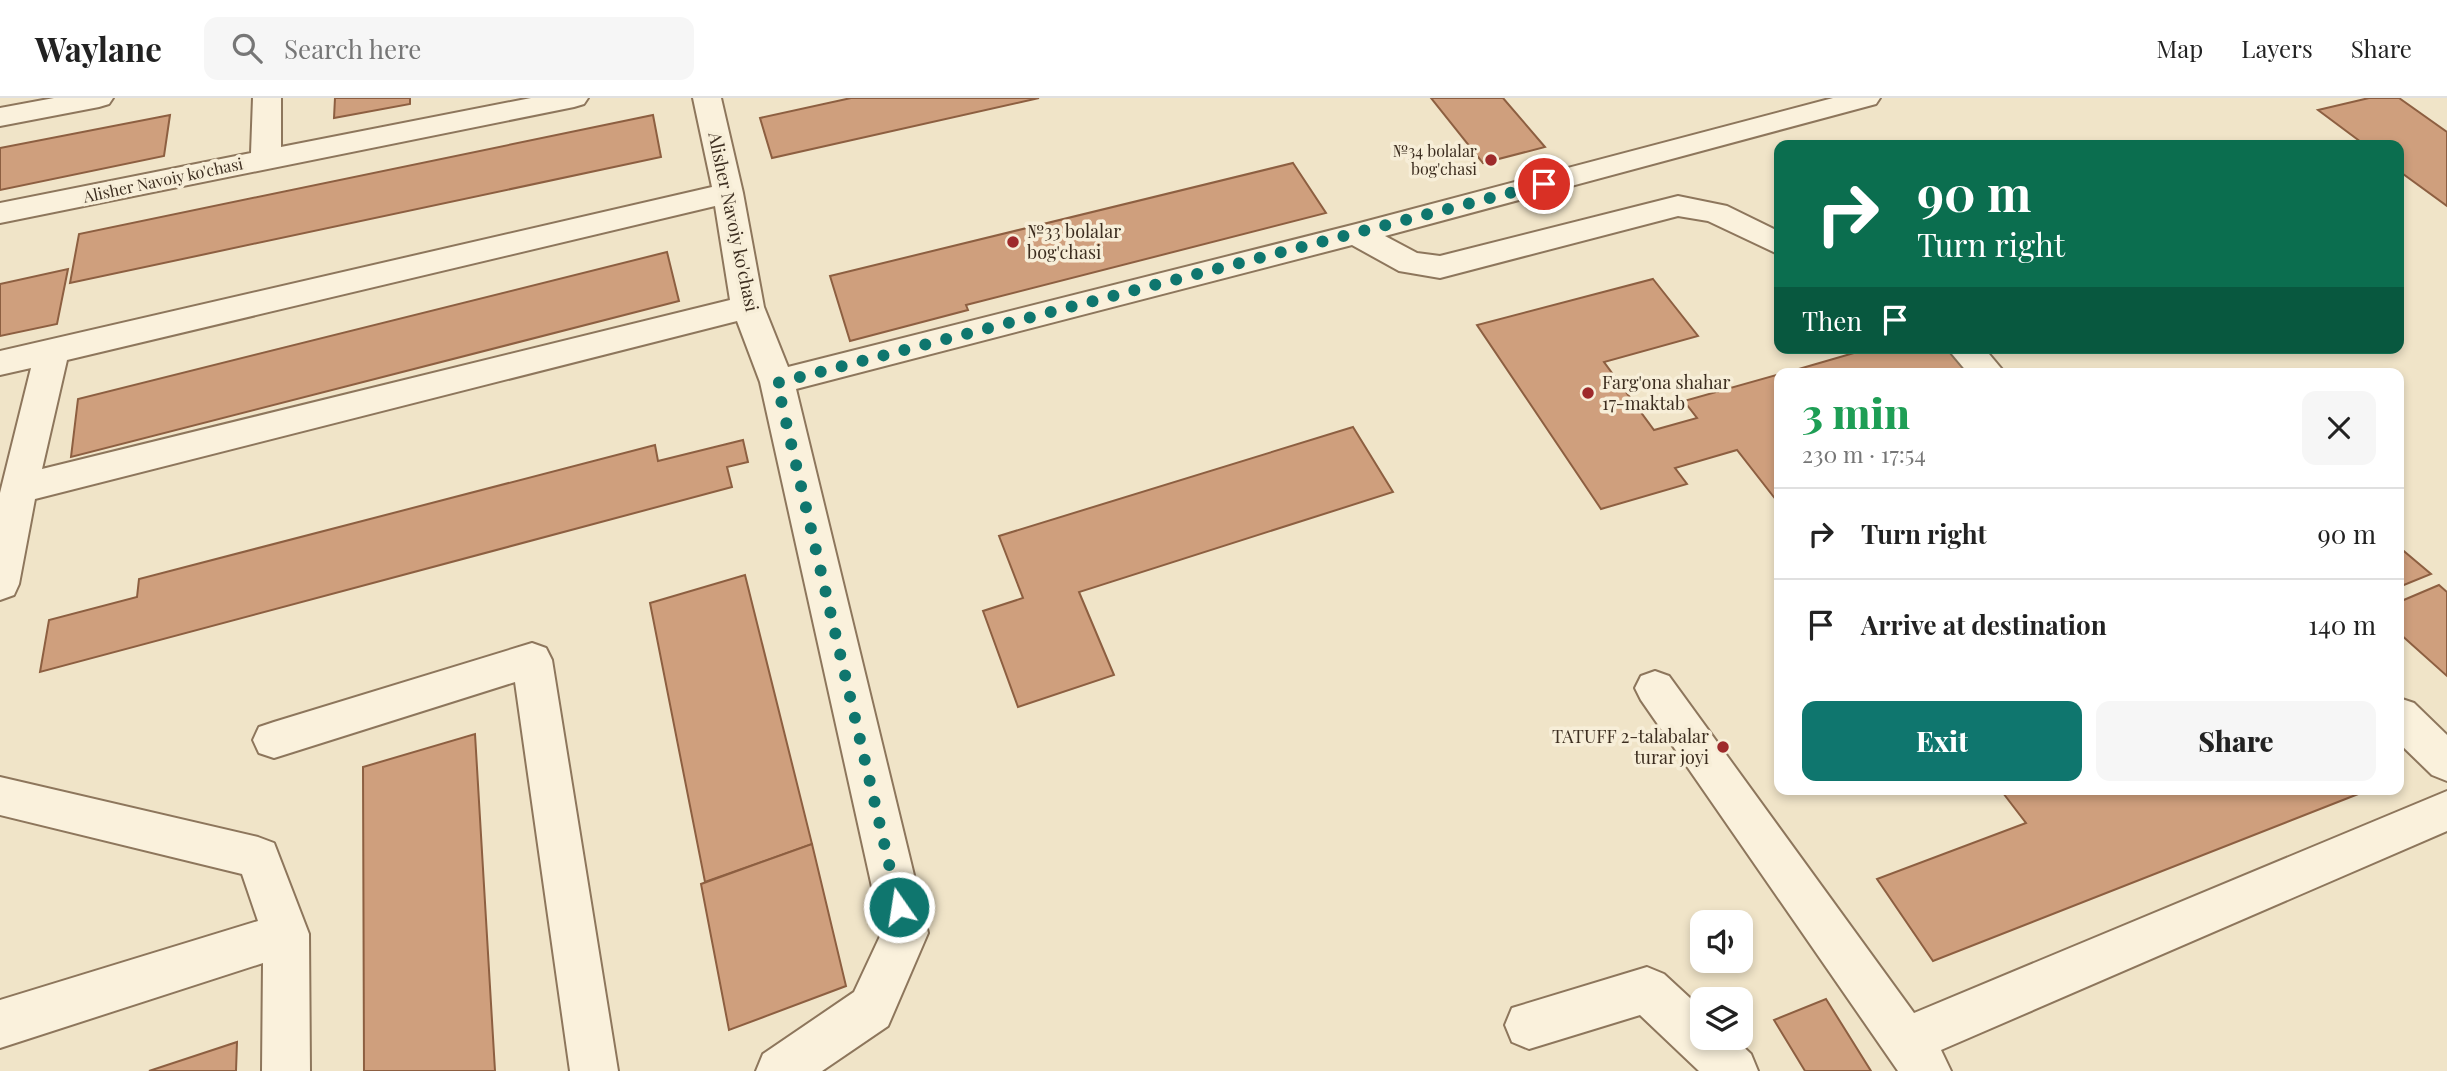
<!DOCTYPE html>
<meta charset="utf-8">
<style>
body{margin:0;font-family:"Playfair Display",serif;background:#f6f6f6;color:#222;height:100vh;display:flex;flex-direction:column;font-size:26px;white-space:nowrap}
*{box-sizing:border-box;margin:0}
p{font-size:23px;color:#767676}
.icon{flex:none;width:38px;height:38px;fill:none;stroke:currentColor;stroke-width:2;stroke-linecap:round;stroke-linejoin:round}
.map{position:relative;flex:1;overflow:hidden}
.sheet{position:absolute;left:1774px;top:270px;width:630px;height:427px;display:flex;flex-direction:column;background:#fff;border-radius:14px;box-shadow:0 4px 10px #0003}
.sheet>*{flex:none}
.guide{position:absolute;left:1774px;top:42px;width:630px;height:214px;border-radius:14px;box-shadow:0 4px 10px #0003;background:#0b6e4f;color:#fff;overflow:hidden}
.fabs{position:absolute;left:1690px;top:812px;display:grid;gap:14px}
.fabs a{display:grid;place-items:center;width:63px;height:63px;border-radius:14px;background:#fff;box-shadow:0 4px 10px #0003;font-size:35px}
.pin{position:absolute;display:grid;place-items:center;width:60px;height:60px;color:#fff;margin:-30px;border:4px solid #fff;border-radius:50%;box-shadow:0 2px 7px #0007}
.me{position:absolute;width:77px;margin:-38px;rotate:347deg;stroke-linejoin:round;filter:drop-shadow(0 0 5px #0008)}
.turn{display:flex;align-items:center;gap:24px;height:147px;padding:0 28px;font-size:32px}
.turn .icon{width:91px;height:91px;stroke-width:2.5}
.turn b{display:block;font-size:49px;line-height:60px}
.then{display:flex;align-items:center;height:66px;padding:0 28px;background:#0003;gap:14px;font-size:26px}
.round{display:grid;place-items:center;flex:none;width:74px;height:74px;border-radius:14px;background:#f6f6f6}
.head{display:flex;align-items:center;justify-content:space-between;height:119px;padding:0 28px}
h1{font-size:42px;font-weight:800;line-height:52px;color:#1e9e55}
.primary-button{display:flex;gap:14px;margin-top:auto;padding:14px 28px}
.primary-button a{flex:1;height:80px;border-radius:14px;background:#0f766e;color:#fff;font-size:28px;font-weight:800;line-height:80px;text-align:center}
.primary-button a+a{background:#f6f6f6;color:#222}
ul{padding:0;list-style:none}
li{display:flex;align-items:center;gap:21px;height:91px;padding:0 28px;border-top:2px solid #e0e0e0}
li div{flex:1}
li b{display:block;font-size:26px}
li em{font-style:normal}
header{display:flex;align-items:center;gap:42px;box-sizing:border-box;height:98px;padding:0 35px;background:#fff;border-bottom:2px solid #e0e0e0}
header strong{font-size:33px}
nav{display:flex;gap:38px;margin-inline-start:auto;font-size:24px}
.search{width:490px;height:63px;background:#f6f6f6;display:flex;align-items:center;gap:18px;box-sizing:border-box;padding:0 24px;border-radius:14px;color:#767676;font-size:26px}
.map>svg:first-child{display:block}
.building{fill:#cf9f7d;stroke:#8d5f41;stroke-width:2}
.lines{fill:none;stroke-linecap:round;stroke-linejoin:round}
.minor-casing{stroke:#8d765c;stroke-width:4}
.minor{fill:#faf1dc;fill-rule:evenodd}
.route{stroke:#0f766e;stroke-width:12;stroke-dasharray:0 21.6}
.poi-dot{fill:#9e2a2b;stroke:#f7eed8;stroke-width:2.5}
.labels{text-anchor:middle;stroke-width:7;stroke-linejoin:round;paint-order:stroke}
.far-poi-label{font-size:16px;fill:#3d2e20;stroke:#f7eed8;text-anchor:end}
.far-street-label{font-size:16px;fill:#3d2e20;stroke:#f7eed8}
.street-label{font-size:18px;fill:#3d2e20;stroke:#f7eed8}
.poi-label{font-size:18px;fill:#3d2e20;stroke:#f7eed8;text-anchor:start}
</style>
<header>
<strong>Waylane</strong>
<div class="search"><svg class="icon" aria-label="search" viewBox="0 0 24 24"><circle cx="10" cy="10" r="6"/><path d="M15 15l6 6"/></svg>Search here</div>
<nav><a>Map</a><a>Layers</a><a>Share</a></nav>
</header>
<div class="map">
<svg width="2447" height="973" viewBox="0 0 2447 973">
<rect width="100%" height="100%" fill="#f0e4c8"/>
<g class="building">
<path d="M335 0H410V6L334 20Z"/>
<path d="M851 0H1039L772 60 760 20Z"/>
<path d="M1431 0H1503L1545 49 1483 65Z"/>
<path d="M2369 0H2399L2447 34V108L2399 73V47H2365L2318 12Z"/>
<path d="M170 17 164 58 0 92V50Z"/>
<path d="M653 17 661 59 70 185 79 136Z"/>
<path d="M1293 65 1326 115 966 207 968 212 850 243 830 178Z"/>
<path d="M667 154 679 203 71 359 78 301Z"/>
<path d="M68 171 57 226 0 238V186Z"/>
<path d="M1653 181 1698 238 1604 264 1654 332 1697 320 1684 303 1780 276V407L1737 352 1675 370 1687 386 1601 411 1477 227Z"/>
<path d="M1871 250H1953L1977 275H1785Z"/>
<path d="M1353 329 1393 394 1079 494 1114 577 1018 609 983 513 1023 500 999 438Z"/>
<path d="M743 342 748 364 727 369 732 389 40 574 49 522 137 499 139 481 655 347 658 363Z"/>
<path d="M2399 449 2431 476 2399 489Z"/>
<path d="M745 477 812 746 705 784 650 505Z"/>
<path d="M2439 487 2447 494V578L2399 535V504Z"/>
<path d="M475 636 495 973H364L363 669Z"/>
<path d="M2000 691H2090L2092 694 2099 691H2371L1933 863 1877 781 2026 725Z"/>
<path d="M812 746 846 888 729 932 701 786Z"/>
<path d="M1826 901 1871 973H1805L1774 922Z"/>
<path d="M237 944 236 973H149Z"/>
</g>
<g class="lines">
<defs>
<g id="minor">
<path d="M54 0H113L109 6 99 9 0 28V10Z"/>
<path d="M253 0H281V49L531 0H588L584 6 574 9 0 125V105L251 55Z"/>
<path d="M693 0H721L743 95 764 209 788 269 1356 126 1833 0H1880L1876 6 1385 138 1417 155 1440 158 1678 98 1727 108 1780 134V157L1708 123 1678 118 1440 180 1399 173 1352 147 796 291 928 835 888 928 822 973H756L763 956 854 894 882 834 760 284 737 223 35 401 19 486 14 497 0 502V395L31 270 0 277V253L712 89ZM715 108 730 202 42 371 67 262Z"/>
<path d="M1947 250H1984L2005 275H1968Z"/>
<path d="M532 545 546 550 552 562 618 973H570L515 584 274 660 259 655 253 642 259 629 274 624Z"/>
<path d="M1655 573 1669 578 1914 915 2447 693V733L1941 952 1951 973H1898L1641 602 1635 590 1641 578Z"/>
<path d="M2399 600 2414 605 2447 637V683L2432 677 2399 645Z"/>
<path d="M0 679 258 739 274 745 309 836 310 973H262L263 865 0 950V902L258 823 242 776 0 717Z"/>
<path d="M1647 869 1664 876 1703 912V940H1734L1751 956 1758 973H1699L1640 917 1529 951 1512 944 1505 927 1512 910Z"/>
</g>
</defs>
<use href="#minor" class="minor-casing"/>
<use href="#minor" class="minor"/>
</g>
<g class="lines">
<path class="route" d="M899 809 777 285 1544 86"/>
</g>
<g class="poi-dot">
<circle cx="1491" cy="62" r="7"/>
<circle cx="1013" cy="144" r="7"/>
<circle cx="1588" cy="295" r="7"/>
<circle cx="1723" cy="649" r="7"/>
</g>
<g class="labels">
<g class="far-poi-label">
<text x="1477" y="59">№34 bolalar<tspan x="1477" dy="18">bog'chasi</tspan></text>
</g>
<g class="far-street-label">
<text transform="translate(163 82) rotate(-12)" y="6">Alisher Navoiy ko'chasi</text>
</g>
<g class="street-label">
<text transform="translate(733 124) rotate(78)" y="6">Alisher Navoiy ko'chasi</text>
</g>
<g class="poi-label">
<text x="1027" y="140">№33 bolalar<tspan x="1027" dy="21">bog'chasi</tspan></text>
<text x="1602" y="291">Farg'ona shahar<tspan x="1602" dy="21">17-maktab</tspan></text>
<text x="1709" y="645" text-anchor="end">TATUFF 2-talabalar<tspan x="1709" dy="21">turar joyi</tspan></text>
</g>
</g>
</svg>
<div class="fabs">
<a><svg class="icon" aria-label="sound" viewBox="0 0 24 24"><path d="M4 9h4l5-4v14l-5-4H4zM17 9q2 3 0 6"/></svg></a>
<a><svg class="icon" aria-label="layers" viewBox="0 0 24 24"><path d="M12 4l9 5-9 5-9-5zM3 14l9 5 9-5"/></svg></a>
</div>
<div class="pin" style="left:1544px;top:86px;background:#d93025"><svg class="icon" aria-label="arrive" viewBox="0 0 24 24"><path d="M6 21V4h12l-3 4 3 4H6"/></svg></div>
<svg class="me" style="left:899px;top:809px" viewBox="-20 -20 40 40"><circle r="17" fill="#0f766e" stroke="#fff" stroke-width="3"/><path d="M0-11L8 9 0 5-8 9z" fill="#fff"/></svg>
<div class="guide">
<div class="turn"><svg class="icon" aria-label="right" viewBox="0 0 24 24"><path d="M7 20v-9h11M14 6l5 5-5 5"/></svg><div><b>90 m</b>Turn right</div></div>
<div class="then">Then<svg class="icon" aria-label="arrive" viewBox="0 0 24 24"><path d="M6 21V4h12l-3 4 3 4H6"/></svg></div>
</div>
<section class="sheet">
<div class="head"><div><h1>3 min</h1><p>230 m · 17:54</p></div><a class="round"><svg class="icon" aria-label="close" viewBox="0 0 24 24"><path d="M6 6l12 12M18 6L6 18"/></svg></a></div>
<ul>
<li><svg class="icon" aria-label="right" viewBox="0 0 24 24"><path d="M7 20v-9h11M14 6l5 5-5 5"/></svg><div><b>Turn right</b></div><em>90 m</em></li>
<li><svg class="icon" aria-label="arrive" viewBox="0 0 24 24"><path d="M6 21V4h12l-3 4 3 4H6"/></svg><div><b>Arrive at destination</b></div><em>140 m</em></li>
</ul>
<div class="primary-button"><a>Exit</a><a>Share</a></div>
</section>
</div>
